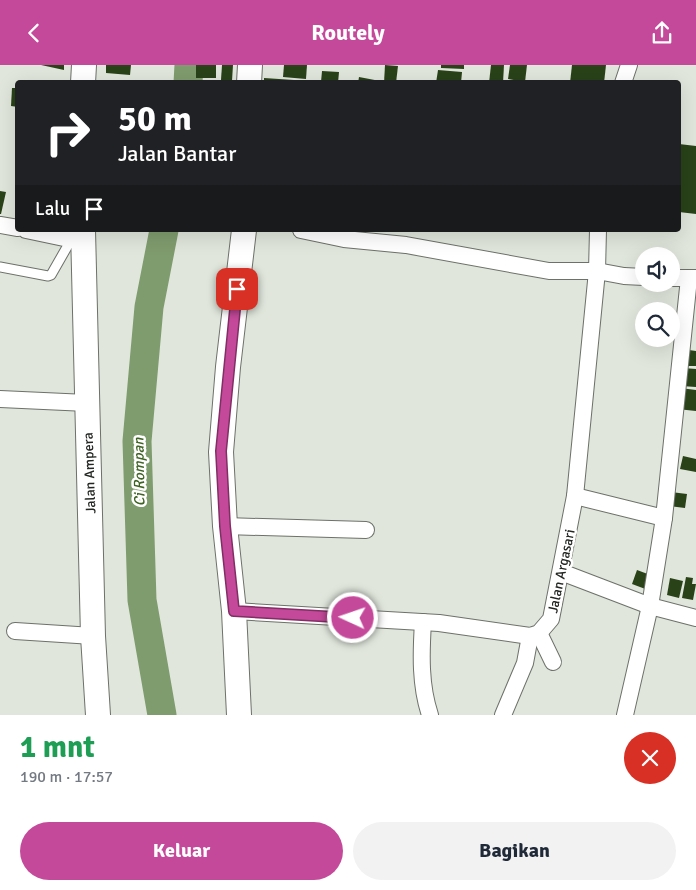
<!DOCTYPE html>
<html lang="id">
<meta charset="utf-8">
<style>
body{margin:0;font-family:Signika,sans-serif;background:#f2f2f3;color:#1f2937;height:100vh;display:flex;flex-direction:column;font-size:19px;white-space:nowrap}
*{box-sizing:border-box;margin:0}
p{font-size:16px;color:#747a83}
.icon{flex:none;width:28px;height:28px;fill:none;stroke:currentColor;stroke-width:2;stroke-linecap:round;stroke-linejoin:round}
.map{position:relative;height:650px;overflow:hidden}
.panel{display:flex;flex-direction:column;background:#fff;flex:1}
.panel>*{flex:none}
.guide{position:absolute;left:15px;top:15px;width:666px;height:152px;border-radius:5px;box-shadow:0 5px 20px #0002;background:#202124;color:#fff;overflow:hidden}
.buttons{position:absolute;left:635px;top:182px;display:grid;gap:10px}
.buttons a{display:grid;place-items:center;width:45px;height:45px;border-radius:50%;background:#fff;box-shadow:0 5px 20px #0002;font-size:25px}
.pin{position:absolute;display:grid;place-items:center;width:42px;height:42px;color:#fff;margin:-21px;border-radius:10px;box-shadow:0 2px 8px #0006}
.me{position:absolute;width:55px;margin:-28px;rotate:273deg;stroke-linejoin:round;filter:drop-shadow(0 0 4px #0008)}
.turn{display:flex;align-items:center;gap:18px;height:105px;padding:0 20px;font-size:22px}
.turn .icon{width:65px;height:65px;stroke-width:2.5}
.turn b{display:block;font-size:35px;line-height:42px}
.then{display:flex;align-items:center;height:48px;padding:0 20px;background:#0003;gap:10px;font-size:19px}
.round{display:grid;place-items:center;flex:none;width:52px;height:52px;border-radius:26px;background:#f2f2f3}
.headline{display:flex;align-items:center;justify-content:space-between;height:85px;padding:0 20px}
h1{font-size:30px;font-weight:700;line-height:38px;color:#1e9e55}
.action{display:flex;gap:10px;margin-top:auto;padding:10px 20px}
.action a{flex:1;height:58px;border-radius:30px;background:#c5499a;color:#fff;font-size:20px;font-weight:700;line-height:58px;text-align:center}
.action a+a{background:#f2f2f3;color:#1f2937}
header{display:flex;justify-content:space-between;align-items:center;height:65px;padding:0 20px;background:#c5499a;color:#fff;font-size:22px;font-weight:700}
.map>svg:first-child{display:block}
.lines{fill:none;stroke-linecap:round;stroke-linejoin:round}
.river{stroke:#7f9c6e;stroke-width:29}
.building{fill:#294218}
.lane-casing{stroke:#6c7169;stroke-width:11}
.street-casing{stroke:#6c7169;stroke-width:18}
.secondary-casing{stroke:#6c7169;stroke-width:26}
.lane{stroke:#fff;stroke-width:9}
.street{stroke:#fff;stroke-width:16}
.secondary{stroke:#fff;stroke-width:24}
.route-casing{stroke:#802f64;stroke-width:12}
.route{stroke:#c5499a;stroke-width:9}
.labels{text-anchor:middle;stroke-width:5;stroke-linejoin:round;paint-order:stroke}
.street-label{font-size:14px;fill:#232622;stroke:#fff}
.water-label{font-size:15px;font-style:italic;fill:#3e6323;stroke:#fff}
</style>
<header><svg class="icon" aria-label="back" viewBox="0 0 24 24"><path d="M15 5l-7 7 7 7"/></svg>Routely<svg class="icon" aria-label="share" viewBox="0 0 24 24"><path d="M12 15V3M7 8l5-5 5 5M5 13v7h14v-7"/></svg></header>
<div class="map">
<svg width="696" height="650" viewBox="0 0 696 650">
<rect width="100%" height="100%" fill="#e0e6dc"/>
<g class="lines">
<g class="river">
<path d="M188 18 189 0"/>
<path d="M162 650 142 535 137 376 149 242 164 165"/>
</g>
</g>
<g class="building">
<path d="M41 0H64V5Z"/>
<path d="M106 0H131L130 10 106 8Z"/>
<rect x="196" y="0" width="20" height="13"/>
<path d="M222 0H233L232 16 221 15Z"/>
<path d="M284 0H307L306 14 283 12Z"/>
<path d="M385 0 398 1 396 18H384Z"/>
<path d="M441 0H464V4L441 3Z"/>
<path d="M491 0H504L503 18H489Z"/>
<path d="M510 0H527L525 17 508 14Z"/>
<path d="M572 0H606L604 18H570Z"/>
<path d="M438 5 462 7 461 18H436Z"/>
<path d="M322 6 339 7 338 18 321 17Z"/>
<path d="M359 12 380 16 379 18H358Z"/>
<path d="M264 13 294 15V18H264Z"/>
<path d="M12 23H18V42L11 41Z"/>
<path d="M679 79 696 81V149L679 147Z"/>
<path d="M0 126 6 127 1 149H0Z"/>
<path d="M689 285 696 286V301H688Z"/>
<path d="M683 303 696 304V322L681 321Z"/>
<path d="M680 323 696 325V346L677 344Z"/>
<path d="M683 391 696 394V407L680 404Z"/>
<path d="M671 427 687 429 685 443 669 441Z"/>
<path d="M637 505 653 511 648 525 632 519Z"/>
<path d="M686 512 693 513 692 519H696L693 535 682 533Z"/>
<path d="M670 513 683 516 679 533 667 530Z"/>
</g>
<g class="lines">
<defs>
<path id="lane" d="M0 202 48 211 51 210 71 175"/>
<g id="street">
<path d="M623 18 629 0"/>
<path d="M0 160 18 163"/>
<path d="M26 165 83 177"/>
<path d="M301 165 344 174 406 180 549 206H597L624 211 644 212"/>
<path d="M671 213H696"/>
<path d="M0 334 87 338"/>
<path d="M575 431 664 453"/>
<path d="M225 461 366 465"/>
<path d="M561 507 650 541 696 553"/>
<path d="M234 546 439 558 530 571 539 568 551 554 575 431 597 206 598 165"/>
<path d="M423 557C421 589 420 620 430 650"/>
<path d="M15 566 93 571"/>
<path d="M539 568 553 597"/>
<path d="M503 650 525 598 530 571"/>
<path d="M625 650 650 541 664 453 689 213"/>
</g>
<g id="secondary">
<path d="M83 18 84 0"/>
<path d="M249 18 250 0"/>
<path d="M83 165 93 571 98 650"/>
<path d="M239 650 234 546 225 461 221 387 228 302 244 165"/>
</g>
</defs>
<use href="#lane" class="lane-casing"/>
<use href="#street" class="street-casing"/>
<use href="#secondary" class="secondary-casing"/>
<use href="#lane" class="lane"/>
<use href="#street" class="street"/>
<use href="#secondary" class="secondary"/>
</g>
<g class="lines">
<defs>
<path id="route" d="M237 224 221 386 225 461 234 546 353 553"/>
</defs>
<use href="#route" class="route-casing"/>
<use href="#route" class="route"/>
</g>
<g class="labels">
<g class="street-label">
<text transform="translate(89 408) rotate(-92)" y="5">Jalan Ampera</text>
<text transform="translate(561 506) rotate(-78)" y="5">Jalan Argasari</text>
</g>
<g class="water-label">
<text transform="translate(139 407) rotate(-91)" y="5">Ci Rompan</text>
</g>
</g>
</svg>
<div class="buttons">
<a><svg class="icon" aria-label="sound" viewBox="0 0 24 24"><path d="M4 9h4l5-4v14l-5-4H4zM17 9q2 3 0 6"/></svg></a>
<a><svg class="icon" aria-label="search" viewBox="0 0 24 24"><circle cx="10" cy="10" r="6"/><path d="M15 15l6 6"/></svg></a>
</div>
<div class="pin" style="left:237px;top:224px;background:#d93025"><svg class="icon" aria-label="arrive" viewBox="0 0 24 24"><path d="M6 21V4h12l-3 4 3 4H6"/></svg></div>
<svg class="me" style="left:353px;top:553px" viewBox="-20 -20 40 40"><circle r="17" fill="#c5499a" stroke="#fff" stroke-width="3"/><path d="M0-11L8 9 0 5-8 9z" fill="#fff"/></svg>
<div class="guide">
<div class="turn"><svg class="icon" aria-label="right" viewBox="0 0 24 24"><path d="M7 20v-9h11M14 6l5 5-5 5"/></svg><div><b>50 m</b>Jalan Bantar</div></div>
<div class="then">Lalu<svg class="icon" aria-label="arrive" viewBox="0 0 24 24"><path d="M6 21V4h12l-3 4 3 4H6"/></svg></div>
</div>
</div>
<section class="panel">
<div class="headline"><div><h1>1 mnt</h1><p>190 m · 17:57</p></div><a class="round" style="background:#d93025;color:#fff"><svg class="icon" aria-label="close" viewBox="0 0 24 24"><path d="M6 6l12 12M18 6L6 18"/></svg></a></div>
<div class="action"><a>Keluar</a><a>Bagikan</a></div>
</section>
